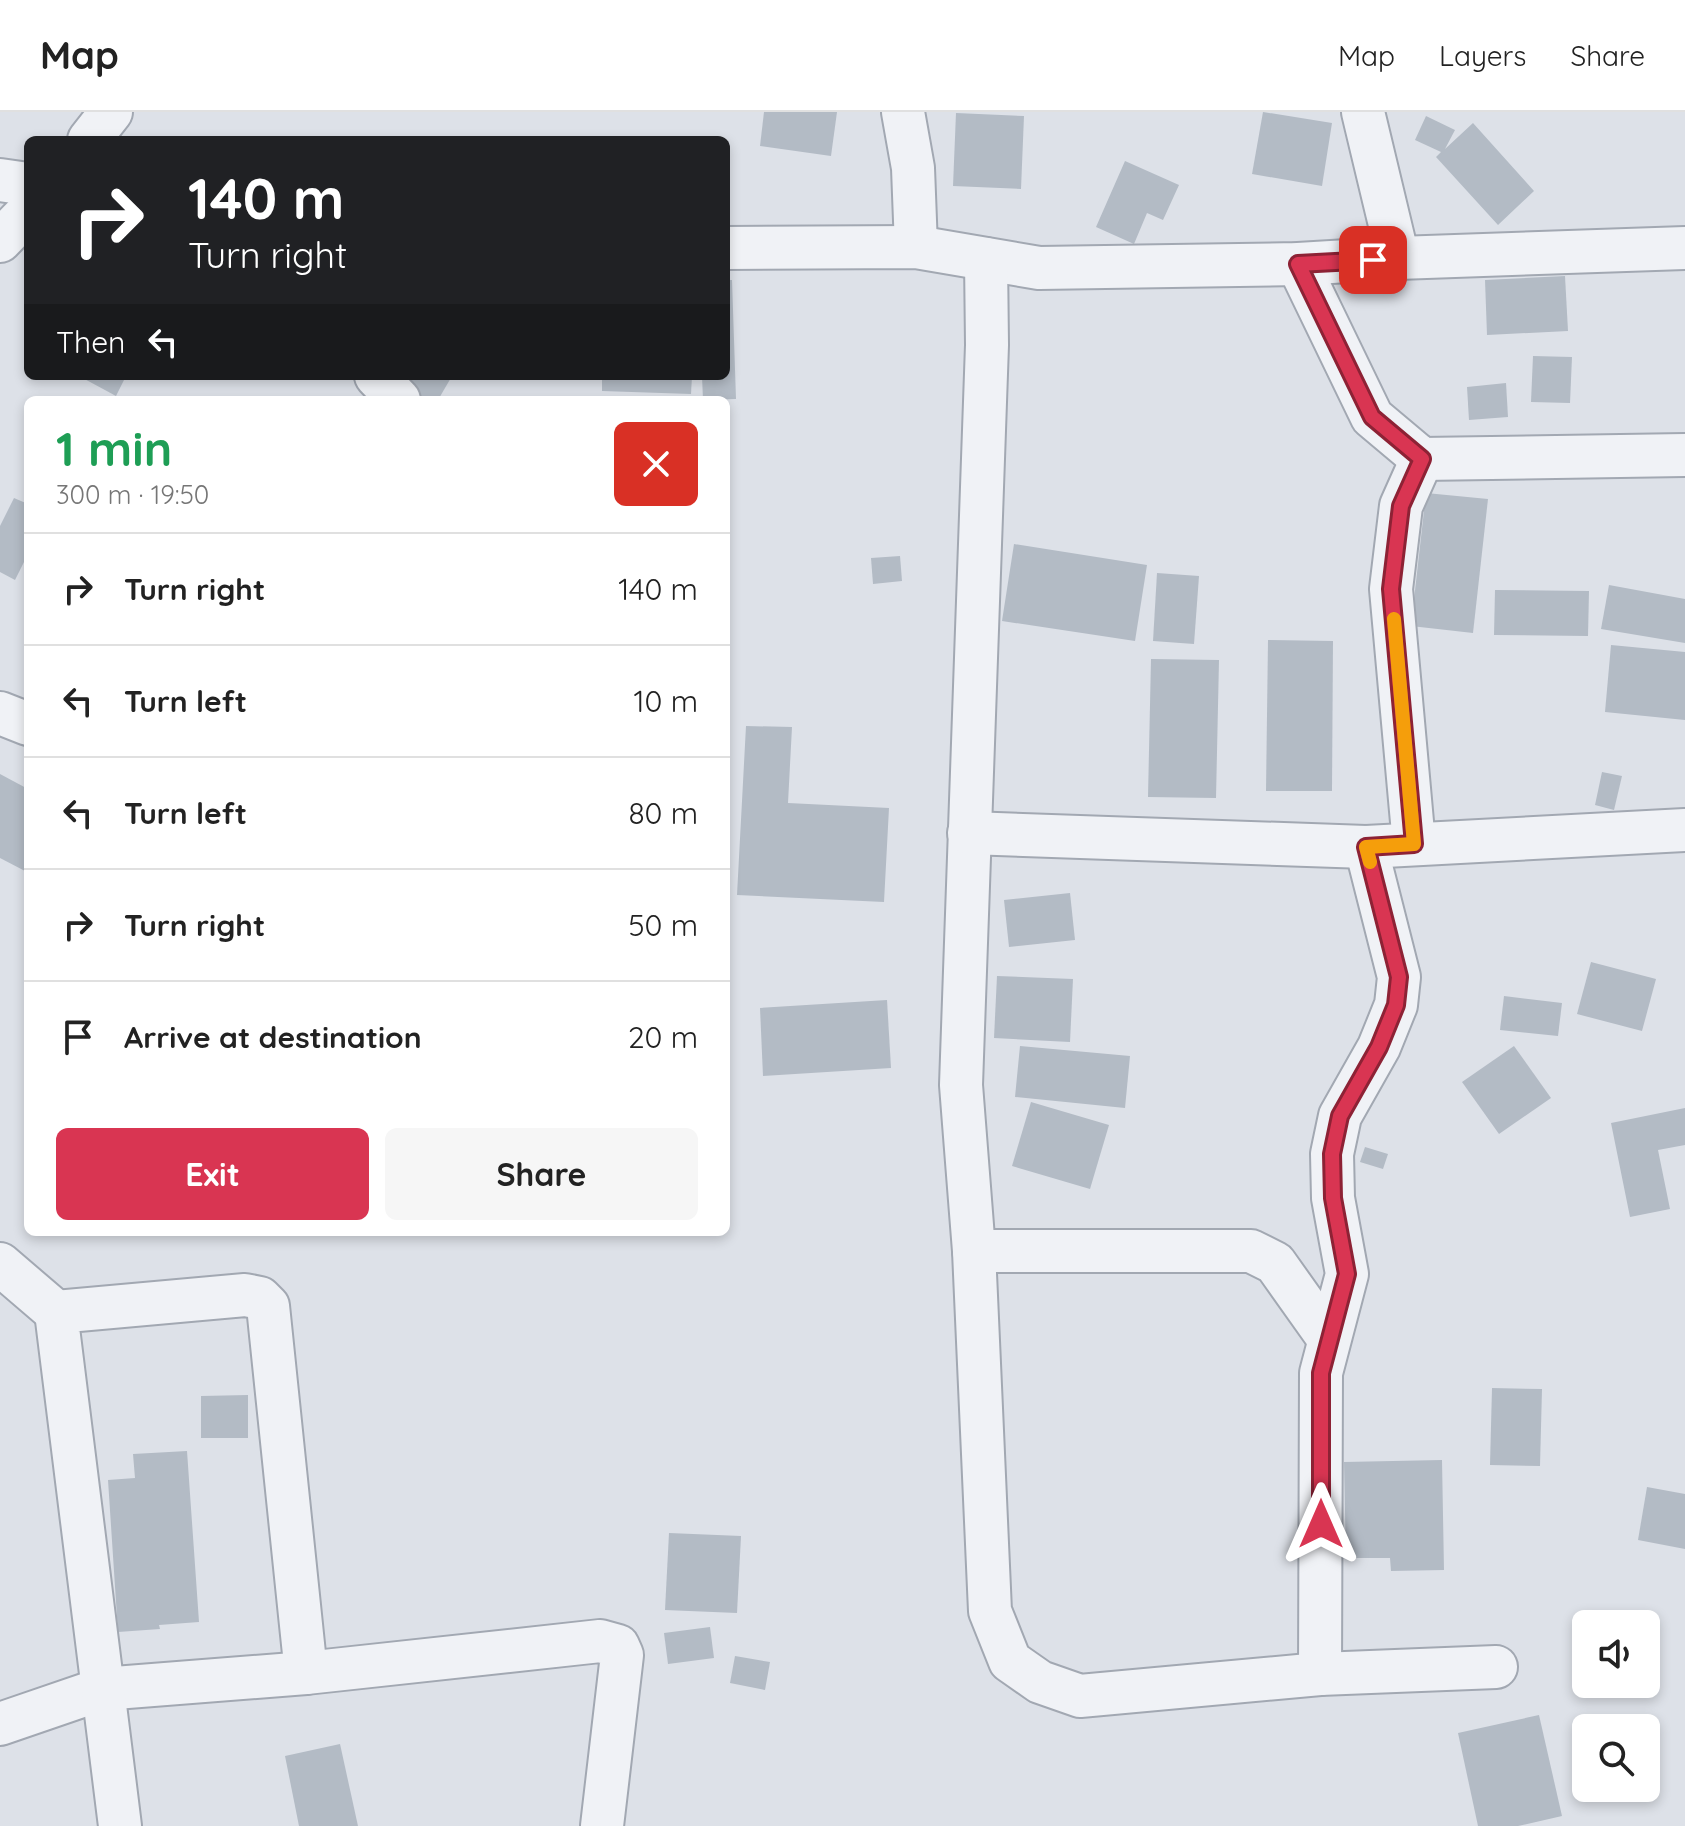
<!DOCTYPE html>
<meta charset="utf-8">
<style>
body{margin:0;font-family:Quicksand,sans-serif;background:#f6f6f6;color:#222;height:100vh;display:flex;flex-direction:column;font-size:30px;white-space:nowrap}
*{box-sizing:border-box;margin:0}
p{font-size:26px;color:#767676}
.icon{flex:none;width:44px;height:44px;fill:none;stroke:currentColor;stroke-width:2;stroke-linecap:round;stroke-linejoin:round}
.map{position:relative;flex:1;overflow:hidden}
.panel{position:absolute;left:24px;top:284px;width:706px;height:840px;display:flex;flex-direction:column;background:#fff;border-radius:12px;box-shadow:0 4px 12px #0003}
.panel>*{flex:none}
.banner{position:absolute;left:24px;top:24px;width:706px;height:244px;border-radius:12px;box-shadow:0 4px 12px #0003;background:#202124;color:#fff;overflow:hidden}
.tools{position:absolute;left:1572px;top:1498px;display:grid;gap:16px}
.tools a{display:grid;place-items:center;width:88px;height:88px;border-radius:12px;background:#fff;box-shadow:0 4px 12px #0003;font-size:40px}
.pin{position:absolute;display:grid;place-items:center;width:68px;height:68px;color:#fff;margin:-34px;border-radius:16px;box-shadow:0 4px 12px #0006}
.me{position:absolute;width:88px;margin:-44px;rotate:0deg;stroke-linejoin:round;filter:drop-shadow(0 0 6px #0008)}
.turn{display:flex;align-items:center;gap:28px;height:168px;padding:0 32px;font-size:36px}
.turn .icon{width:104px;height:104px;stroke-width:2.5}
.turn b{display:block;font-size:56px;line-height:68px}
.then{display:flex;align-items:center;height:76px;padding:0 32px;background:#0003;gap:16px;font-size:30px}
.round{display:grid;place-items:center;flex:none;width:84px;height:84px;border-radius:12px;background:#f6f6f6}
.summary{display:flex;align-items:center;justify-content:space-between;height:136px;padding:0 32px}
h1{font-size:48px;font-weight:800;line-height:60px;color:#1e9e55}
.primary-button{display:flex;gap:16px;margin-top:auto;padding:16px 32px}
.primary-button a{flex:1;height:92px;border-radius:12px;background:#d93552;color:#fff;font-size:32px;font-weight:800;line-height:92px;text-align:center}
.primary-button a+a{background:#f6f6f6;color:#222}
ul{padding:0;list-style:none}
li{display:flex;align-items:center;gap:24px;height:112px;padding:0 32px;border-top:2px solid #e0e0e0}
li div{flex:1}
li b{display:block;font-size:30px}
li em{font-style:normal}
header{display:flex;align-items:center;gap:48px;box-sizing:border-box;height:112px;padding:0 40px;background:#fff;border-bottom:2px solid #e0e0e0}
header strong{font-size:38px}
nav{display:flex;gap:44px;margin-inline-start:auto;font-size:28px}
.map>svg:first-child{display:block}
.building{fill:#b3bbc5}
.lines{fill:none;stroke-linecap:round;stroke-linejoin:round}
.minor-casing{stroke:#a2a8b2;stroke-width:46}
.minor{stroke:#f0f2f6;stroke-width:42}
.route-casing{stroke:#8d2235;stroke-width:20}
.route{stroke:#d93552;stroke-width:14}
.slow{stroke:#f59e0b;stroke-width:14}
</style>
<header>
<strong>Map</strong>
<nav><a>Map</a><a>Layers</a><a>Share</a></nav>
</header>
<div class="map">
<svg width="1685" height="1714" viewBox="0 0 1685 1714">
<rect width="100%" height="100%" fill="#dde1e8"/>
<g class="building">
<path d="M764 0H837L831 44 760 34Z"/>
<path d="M1263 0 1332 11 1322 74 1252 62Z"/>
<path d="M956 1 1024 4 1021 77 953 74Z"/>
<path d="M1426 4 1455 18 1445 37 1473 11 1534 79 1498 113 1436 45 1441 40 1415 28Z"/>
<path d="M1125 49 1179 73 1163 108 1147 101 1134 132 1096 115Z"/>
<path d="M1565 164 1568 219 1487 223 1485 168Z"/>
<path d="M726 168H732L736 287 703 288 702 264H726Z"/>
<path d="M1533 244 1572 245 1570 291 1531 290Z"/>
<path d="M79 264H126L116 284Z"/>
<path d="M368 264H452L438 288H408Z"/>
<path d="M602 264H692L691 282 602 279Z"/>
<path d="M1506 271 1508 305 1469 308 1467 275Z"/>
<path d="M1426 381 1488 387 1473 521 1411 514Z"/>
<path d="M14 386 28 392V442L15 468 0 460V414Z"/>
<path d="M1014 432 1147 453 1135 529 1002 509Z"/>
<path d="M900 444 902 469 873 472 871 446Z"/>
<path d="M1157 461 1199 464 1194 532 1153 529Z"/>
<path d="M1609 473 1685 487V531L1601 517Z"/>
<path d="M1495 478 1589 479 1588 524 1494 523Z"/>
<path d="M1268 528 1333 529 1332 679H1266Z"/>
<path d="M1611 533 1685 540V608L1605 600Z"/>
<path d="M1151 547 1219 548 1216 686 1148 685Z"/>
<path d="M746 614 792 615 788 691 889 696 884 790 737 783Z"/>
<path d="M1602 660 1622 664 1614 698 1595 693Z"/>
<path d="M0 662 28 677V754L25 759 0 746Z"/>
<path d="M1070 781 1075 828 1009 835 1004 788Z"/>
<path d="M1591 850 1656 867 1642 919 1577 902Z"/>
<path d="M997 864 1073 867 1070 930 994 926Z"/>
<path d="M1504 884 1562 891 1558 924 1500 918Z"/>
<path d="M887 888 891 956 763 964 760 896Z"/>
<path d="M1020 934 1130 944 1125 996 1015 985Z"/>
<path d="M1514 934 1551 986 1499 1022 1462 970Z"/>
<path d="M1031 990 1109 1013 1090 1077 1012 1054Z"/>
<path d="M1685 996V1033L1658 1038 1670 1097 1630 1105 1611 1011Z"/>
<path d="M1365 1035 1388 1042 1383 1057 1360 1050Z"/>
<path d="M1492 1276 1542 1277 1540 1354 1490 1353Z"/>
<path d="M248 1283V1326H201V1284Z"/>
<path d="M187 1339 199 1510 159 1513 160 1517 118 1520 108 1368 135 1366 133 1342Z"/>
<path d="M1442 1348 1444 1458 1391 1459 1390 1446H1346L1344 1350Z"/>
<path d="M1647 1375 1685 1382V1437L1638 1428Z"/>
<path d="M669 1421 741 1424 737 1501 665 1498Z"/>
<path d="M710 1515 714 1546 668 1552 664 1521Z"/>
<path d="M735 1544 770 1550 765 1578 730 1571Z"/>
<path d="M1539 1603 1562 1704 1518 1714H1478L1458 1621Z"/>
<path d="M340 1632 358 1714H299L285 1644Z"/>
</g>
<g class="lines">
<defs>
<g id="minor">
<path d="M903 0 913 56 916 135"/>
<path d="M1363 0 1398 146"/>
<path d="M89 28 111 0"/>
<path d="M0 68 28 72"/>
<path d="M0 129 28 100"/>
<path d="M726 136 916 135 1039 156 1298 152 1398 146 1685 136"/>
<path d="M986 147 987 233 961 973 974 1139 990 1499 1010 1549 1040 1570 1080 1584 1320 1562 1496 1555"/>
<path d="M1298 152 1372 305 1422 347 1685 343"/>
<path d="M376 264 399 288"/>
<path d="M0 601 28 612"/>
<path d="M969 721 1366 735 1685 718"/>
<path d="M1414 732 1391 477 1401 394 1422 347"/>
<path d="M974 1139H1251L1275 1151 1329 1227"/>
<path d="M0 1152 56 1200"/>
<path d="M1320 1562 1321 1261 1347 1162 1333 1086 1332 1042 1340 1004 1379 935 1396 893 1399 865 1366 735"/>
<path d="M0 1612 102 1577 306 1561 600 1529 618 1534 622 1543 602 1714"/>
<path d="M120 1714 56 1200 245 1183 260 1186 268 1194 306 1561"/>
</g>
</defs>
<use href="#minor" class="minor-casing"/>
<use href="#minor" class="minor"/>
</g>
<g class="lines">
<defs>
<path id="route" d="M1321 1412V1261L1347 1162 1333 1086 1332 1042 1340 1004 1379 935 1396 893 1399 865 1366 735 1414 732 1391 477 1401 394 1422 347 1372 305 1298 152 1373 148"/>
</defs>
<use href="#route" class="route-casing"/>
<use href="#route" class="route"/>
<path class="slow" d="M1370 750 1366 735 1414 732 1394 507"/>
</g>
</svg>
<div class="tools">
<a><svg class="icon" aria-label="sound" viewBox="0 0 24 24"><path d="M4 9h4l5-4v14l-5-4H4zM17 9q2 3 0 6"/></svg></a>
<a><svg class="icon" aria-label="search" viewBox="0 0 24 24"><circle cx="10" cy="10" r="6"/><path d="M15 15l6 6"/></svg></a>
</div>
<div class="pin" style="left:1373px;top:148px;background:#d93025"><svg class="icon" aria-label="arrive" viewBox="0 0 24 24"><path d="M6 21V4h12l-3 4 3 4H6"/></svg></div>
<svg class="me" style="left:1321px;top:1412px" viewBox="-20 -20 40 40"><path d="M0-17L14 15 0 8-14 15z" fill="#d93552" stroke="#fff" stroke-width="4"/></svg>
<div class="banner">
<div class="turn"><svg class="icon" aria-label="right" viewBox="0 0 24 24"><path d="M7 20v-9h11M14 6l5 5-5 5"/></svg><div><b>140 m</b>Turn right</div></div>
<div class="then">Then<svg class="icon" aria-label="left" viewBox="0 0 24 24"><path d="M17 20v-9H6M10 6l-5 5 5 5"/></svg></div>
</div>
<section class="panel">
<div class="summary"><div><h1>1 min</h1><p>300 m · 19:50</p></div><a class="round" style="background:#d93025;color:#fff"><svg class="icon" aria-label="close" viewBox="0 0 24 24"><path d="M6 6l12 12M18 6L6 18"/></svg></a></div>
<ul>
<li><svg class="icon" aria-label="right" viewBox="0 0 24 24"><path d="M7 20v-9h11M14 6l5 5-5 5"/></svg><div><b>Turn right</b></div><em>140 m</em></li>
<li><svg class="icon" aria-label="left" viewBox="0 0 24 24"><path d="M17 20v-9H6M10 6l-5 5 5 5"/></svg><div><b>Turn left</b></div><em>10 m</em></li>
<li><svg class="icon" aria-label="left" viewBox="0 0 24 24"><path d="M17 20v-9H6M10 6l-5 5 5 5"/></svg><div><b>Turn left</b></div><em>80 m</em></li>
<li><svg class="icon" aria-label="right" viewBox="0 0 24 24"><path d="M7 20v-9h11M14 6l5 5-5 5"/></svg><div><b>Turn right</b></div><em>50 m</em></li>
<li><svg class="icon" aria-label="arrive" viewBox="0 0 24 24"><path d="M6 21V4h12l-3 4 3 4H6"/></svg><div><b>Arrive at destination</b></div><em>20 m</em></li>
</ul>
<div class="primary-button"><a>Exit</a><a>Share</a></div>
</section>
</div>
